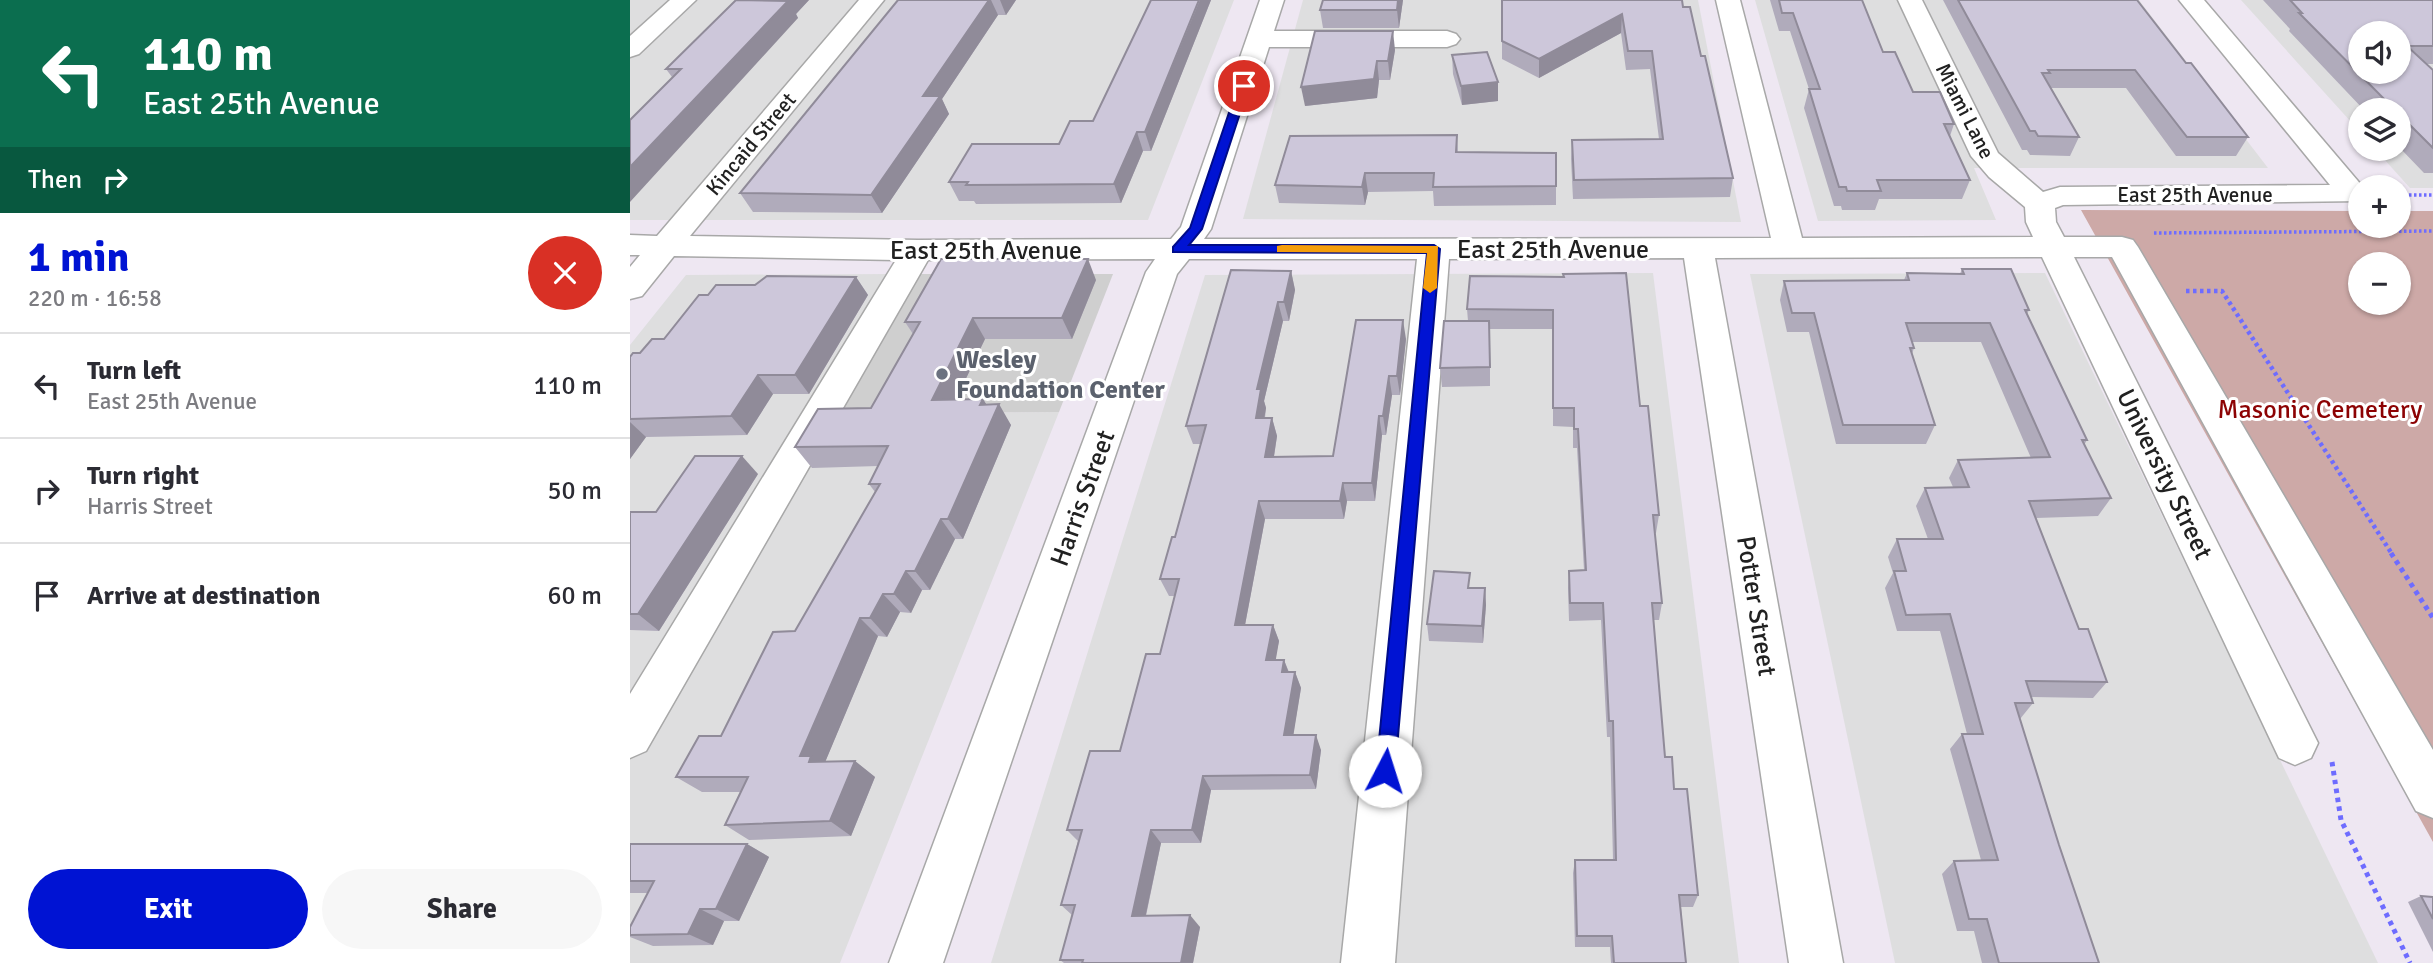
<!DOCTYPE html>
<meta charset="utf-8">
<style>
body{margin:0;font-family:Signika,sans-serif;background:#f7f7f7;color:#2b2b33;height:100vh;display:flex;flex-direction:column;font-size:26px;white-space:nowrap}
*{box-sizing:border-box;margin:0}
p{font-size:23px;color:#7c7c81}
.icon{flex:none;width:38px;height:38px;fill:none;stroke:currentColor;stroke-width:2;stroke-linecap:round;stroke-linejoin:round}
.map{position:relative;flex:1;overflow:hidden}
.drawer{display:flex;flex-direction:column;background:#fff;width:630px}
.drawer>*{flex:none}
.hud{background:#0b6e4f;color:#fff;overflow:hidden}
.fabs{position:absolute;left:1718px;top:21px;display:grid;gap:14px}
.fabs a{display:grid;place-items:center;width:63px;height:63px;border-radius:50%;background:#fff;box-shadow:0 2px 5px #0004;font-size:35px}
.pin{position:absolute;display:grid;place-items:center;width:60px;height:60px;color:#fff;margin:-30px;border:4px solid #fff;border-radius:50%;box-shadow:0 2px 7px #0007}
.me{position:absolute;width:77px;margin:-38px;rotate:5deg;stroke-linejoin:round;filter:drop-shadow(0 0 5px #0008)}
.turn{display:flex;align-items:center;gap:24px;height:147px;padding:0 28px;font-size:32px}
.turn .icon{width:91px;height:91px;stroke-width:2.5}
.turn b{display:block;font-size:49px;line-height:60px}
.then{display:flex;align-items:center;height:66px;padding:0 28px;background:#0003;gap:14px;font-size:26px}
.round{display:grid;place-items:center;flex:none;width:74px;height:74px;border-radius:37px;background:#f7f7f7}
.overview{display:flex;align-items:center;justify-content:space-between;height:119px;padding:0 28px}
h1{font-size:42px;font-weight:800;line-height:52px;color:#0013d3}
.button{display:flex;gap:14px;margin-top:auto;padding:14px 28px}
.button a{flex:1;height:80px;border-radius:42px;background:#0013d3;color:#fff;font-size:28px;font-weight:800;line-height:80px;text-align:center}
.button a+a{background:#f7f7f7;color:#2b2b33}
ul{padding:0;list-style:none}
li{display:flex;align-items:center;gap:21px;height:105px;padding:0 28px;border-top:2px solid #e1e1e2}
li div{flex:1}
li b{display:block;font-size:26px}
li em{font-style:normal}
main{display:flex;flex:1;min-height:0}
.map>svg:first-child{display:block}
.residential{fill:#dededf;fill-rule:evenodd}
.religious{fill:#cfcfcf}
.cemetery{fill:#cda9a7;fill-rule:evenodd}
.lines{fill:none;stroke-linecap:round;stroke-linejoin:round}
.minor-casing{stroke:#a8a8a8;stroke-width:3}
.path-far2{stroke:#6e6cff;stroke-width:3.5;stroke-dasharray:2.5 2.5;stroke-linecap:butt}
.path-far1{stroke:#6e6cff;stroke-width:4.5;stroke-dasharray:3.5 3.5;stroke-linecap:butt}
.path{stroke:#6e6cff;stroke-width:5;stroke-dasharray:4.5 4.5;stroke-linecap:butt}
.minor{fill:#fff;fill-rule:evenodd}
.wall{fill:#b0abbb}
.shaded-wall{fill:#908b99}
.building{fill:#cdc7da;stroke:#908b99;stroke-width:2;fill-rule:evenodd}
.route{fill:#0013d3;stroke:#000c89;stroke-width:2}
.slow{fill:#f59e0b}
.worship-dot{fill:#6b7280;stroke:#fff;stroke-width:2.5}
.labels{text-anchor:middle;stroke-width:6;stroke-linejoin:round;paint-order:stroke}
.far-street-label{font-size:21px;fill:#212121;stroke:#fff}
.street-label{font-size:26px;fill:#212121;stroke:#fff}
.worship-label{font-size:26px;font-weight:bold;fill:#5b616d;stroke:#fff;text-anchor:start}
.park-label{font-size:26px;fill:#8c0203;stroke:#fff}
</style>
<main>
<section class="drawer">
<div class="hud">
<div class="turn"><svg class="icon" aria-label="left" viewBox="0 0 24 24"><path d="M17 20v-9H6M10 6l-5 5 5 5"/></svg><div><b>110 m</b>East 25th Avenue</div></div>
<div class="then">Then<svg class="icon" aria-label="right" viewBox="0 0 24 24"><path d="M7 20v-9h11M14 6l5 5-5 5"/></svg></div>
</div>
<div class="overview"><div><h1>1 min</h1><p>220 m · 16:58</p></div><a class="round" style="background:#d93025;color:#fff"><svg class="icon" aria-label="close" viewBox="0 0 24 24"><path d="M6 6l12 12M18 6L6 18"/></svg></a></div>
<ul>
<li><svg class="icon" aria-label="left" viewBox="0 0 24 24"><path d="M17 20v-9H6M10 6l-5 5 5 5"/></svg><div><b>Turn left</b><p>East 25th Avenue</p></div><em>110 m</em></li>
<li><svg class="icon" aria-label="right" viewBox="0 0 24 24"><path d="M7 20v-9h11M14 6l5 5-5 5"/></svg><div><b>Turn right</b><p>Harris Street</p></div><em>50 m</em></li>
<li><svg class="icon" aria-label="arrive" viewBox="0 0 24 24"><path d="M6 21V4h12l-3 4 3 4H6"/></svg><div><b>Arrive at destination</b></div><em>60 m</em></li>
</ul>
<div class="button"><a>Exit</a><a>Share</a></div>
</section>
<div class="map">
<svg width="1803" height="963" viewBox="0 0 1803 963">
<rect width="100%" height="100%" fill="#eee7f2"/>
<g class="residential">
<path d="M0 0H604L518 220H0Z"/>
<path d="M673 0H1068L1111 222 613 219Z"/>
<path d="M1125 0H1509L1638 168H1344L1366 220 1188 221Z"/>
<path d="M1611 0H1803V188H1780L1745 149H1769V110H1731V133ZM1731 33H1769V72H1731Z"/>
<path d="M1023 273 1109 963H361L575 275Z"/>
<path d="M1415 273 1748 963H1265L1120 274Z"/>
<path d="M259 274 179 413 429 412 210 963H0V345L56 275Z"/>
</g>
<path class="religious" d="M283 274H483L429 412 203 413Z"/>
<path class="cemetery" d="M1451 210 1731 211V226H1769V211H1803V842ZM1731 264H1769V303H1731Z"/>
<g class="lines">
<defs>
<g id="minor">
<path d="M40 0H66L9 54 0 57V36Z"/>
<path d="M229 0H254L60 236 288 240 541 239 551 227 630 0H654L644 31H817L826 34 830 39 826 44 817 47H639L581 229 574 239 1141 238 1086 0H1110L1172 238 1403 237 1396 222 1395 207 1359 177 1341 156 1268 0H1292L1368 153 1413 192 1430 187 1700 185 1549 0H1574L1733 187H1731V201L1433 205 1425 208 1426 222 1434 237H1492L1503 240 1508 247 1803 750V818L1786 811 1482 257H1444L1688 743 1681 758 1665 765 1649 758 1412 257 1085 258 1213 963H1159L1054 258 819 259 765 963H711L787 259H559L547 274 313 963H259L516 272 525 259 298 260 16 751 0 758V694L266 260 44 256 12 296 0 299V267L10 255H0V235L27 236Z"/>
</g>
</defs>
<use href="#minor" class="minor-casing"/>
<g class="path-far2">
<path d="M1769 195H1803"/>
<path d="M1524 233 1803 231"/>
</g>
<path class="path-far1" d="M1556 291H1592L1762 554"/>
<g class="path">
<path d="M1761 553 1803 618"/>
<path d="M1702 762 1711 820 1780 963"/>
</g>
<use href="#minor" class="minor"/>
</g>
<g class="wall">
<path d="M106 0H179L166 14 168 18 42 77 36 69Z"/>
<path d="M268 0H386L376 15H368L312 99 319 114 252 213 123 212 110 193Z"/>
<path d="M521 0H581L521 151H513L491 203 346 204 344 201H329L319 182 429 144 463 121Z"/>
<path d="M773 0 769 28H693L690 10Z"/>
<path d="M872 0 1053 7 1071 56 1103 178 1100 197 943 199 941 159 942 140 1029 139 1020 69 996 70 991 33 909 78 872 59Z"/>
<path d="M1140 0H1232L1253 52 1283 92 1324 124 1320 136 1340 180 1332 199H1249L1245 210H1212L1211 206H1204L1174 108 1179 89 1160 31H1149Z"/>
<path d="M1313 0H1507L1556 63 1618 137 1606 156H1546L1496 88H1421L1449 137 1440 156 1400 155 1397 150H1392Z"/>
<path d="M1633 0H1803V64H1797L1803 70V173H1794L1769 147V110H1734L1659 31 1660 29Z"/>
<path d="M765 50 760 80H749L747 98 675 106Z"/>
<path d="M822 55 868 101 832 105 823 74Z"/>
<path d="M827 135 828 152 926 153V205L804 206 803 191 738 192 735 205 649 203 645 185Z"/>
<path d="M1332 269 1399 310 1397 314 1457 440 1454 445 1481 498 1468 516 1406 518 1449 629 1477 682 1463 698 1401 697 1403 703 1390 719 1429 845 1469 963H1352L1344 931H1327L1312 874 1324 861 1351 860 1320 749 1332 734H1337L1310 631H1267L1255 588 1263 573 1258 557 1267 539H1298L1286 506 1295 488 1323 487 1319 478 1328 460 1401 458 1351 342H1282L1284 348 1282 354 1305 425 1296 444H1206L1179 332H1157L1150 300 1154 281 1274 280 1277 273 1330 274Z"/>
<path d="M661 271 665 290 659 321H653L634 401 636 408 635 418H642L647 436 644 457 703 456 776 339 770 395H762L756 435H752L745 501H717L714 519H635L615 625H643L649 641 645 660H654L659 672H665L671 688 663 735 691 750 686 789 581 790 571 843H531L516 916 570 927 563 963H434L430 960 442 915 431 905 448 841 437 830 490 751 530 654 545 596H539L530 579 545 537 571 444H563L556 426Z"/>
<path d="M226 277 238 295 179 394H143L117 435 16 437 0 459V357L10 353 34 339 78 295 125 285Z"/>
<path d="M933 277 1010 406 1029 515 1026 533H1025L1032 603 1029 620H1023L1035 757 1068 895 1063 907H1051L1056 963H981L980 947H945L943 873 945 860H983L980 737H977L971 620 939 621 938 588 939 571 954 570 947 448H943V427L923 426V329H860V386L812 387 810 368 838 321 837 309Z"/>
<path d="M466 280 442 339H355L326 399H353L356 404 381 425 333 539H325L300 590H292L281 613 270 612 257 637 248 636 195 762 225 761 245 777 221 836 119 840 95 825 110 792H72L46 777 91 736 165 631 245 492 239 484 248 466 182 468 165 447 241 408 283 334 275 322Z"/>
<path d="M128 474 29 631 0 630V512H26Z"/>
<path d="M842 588H855L856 605 853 643 799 641 797 624Z"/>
<path d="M0 844H117L139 857 109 921H94L83 945 23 946 0 937V927L18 893H0Z"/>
<path d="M1791 896 1803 897V952L1778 902Z"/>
</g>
<g class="shaded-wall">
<path d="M152 0H179L166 14 168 18 0 202V167Z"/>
<path d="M359 0H361L368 15 312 99 319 114 252 213 241 195 293 96Z"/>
<path d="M370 0H386L376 15Z"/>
<path d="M570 0H581L521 151 515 132Z"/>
<path d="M768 0H773L769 28 767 10Z"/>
<path d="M992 14 991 33 909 78V59Z"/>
<path d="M763 31 765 50 760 80 758 61Z"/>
<path d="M747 61 749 80 747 98 675 106 671 87Z"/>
<path d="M868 82V101L832 105 831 86Z"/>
<path d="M507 132 513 151 491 203 484 184Z"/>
<path d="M735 173 738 192 735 205 732 187Z"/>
<path d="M458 259 466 280 442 339 432 318Z"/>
<path d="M661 271 665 290 659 321 654 302Z"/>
<path d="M226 277 238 295 179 394 165 375Z"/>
<path d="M648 302 653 321 634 401 636 408 631 437 626 418 627 389Z"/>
<path d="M343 318 355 339 316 420 302 400Z"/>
<path d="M773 320 776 339 770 395 767 376Z"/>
<path d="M128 375 143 394 117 435 101 416Z"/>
<path d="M759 376 762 395 756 435 753 416Z"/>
<path d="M353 399 364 417 369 404 381 425 333 539 318 519 350 405Z"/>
<path d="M749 416 752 435 745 501 742 483Z"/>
<path d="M642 418 647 436 641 475 635 457Z"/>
<path d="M0 422 16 437 0 459Z"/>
<path d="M112 456 128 474 29 631 8 614Z"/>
<path d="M713 483 717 501 714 519 710 501Z"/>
<path d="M629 501 635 519 612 641 605 625Z"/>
<path d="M311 519 325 539 300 590 285 571Z"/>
<path d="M276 571 292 590 281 613 264 594Z"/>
<path d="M855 588 856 605 853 643 852 626Z"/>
<path d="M253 594 270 612 257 637 240 618Z"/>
<path d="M230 618 248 636 191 772 170 756Z"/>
<path d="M643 625 649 641 643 676 636 660Z"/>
<path d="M654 660 660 676 652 672Z"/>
<path d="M665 672 671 688 661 750 654 735Z"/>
<path d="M686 735 691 750 686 789 680 775Z"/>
<path d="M225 761 245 777 221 836 200 821Z"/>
<path d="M573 776 581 790 571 843 562 830Z"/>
<path d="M521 830 531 843 513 928 502 916Z"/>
<path d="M117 844 139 857 109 921 86 909Z"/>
<path d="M70 909 94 921 83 945 58 934Z"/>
<path d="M560 915 570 927 563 963H551Z"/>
</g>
<g class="building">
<path d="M106 0 158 1 0 167V120L51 69H36Z"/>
<path d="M268 0H359L293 96H310L241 195 110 193Z"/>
<path d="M521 0H569L515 132H507L484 184 336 185 338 182H319L342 144H429L440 121H463Z"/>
<path d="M693 0H768L767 10H690Z"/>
<path d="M872 0H1052L1053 7H1060L1071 56H1075L1103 178 944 180 942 140 1033 139 1022 51H998L992 14 909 59 872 41Z"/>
<path d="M1149 0H1232L1253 52H1265L1283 92H1310L1324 124H1314L1340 180H1247L1251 191H1217L1216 187H1209L1179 89H1190L1163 13H1152Z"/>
<path d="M1328 0H1507L1556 63H1561L1618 137H1557L1505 70H1418L1420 73H1412L1449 137 1408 136 1405 131H1400Z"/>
<path d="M1660 0H1803V46H1777L1803 70V148L1769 114V110H1765L1669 13H1672ZM1731 33H1769V72H1731Z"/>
<path d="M685 31H763L758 61H747L744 79 671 87Z"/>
<path d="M857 52 868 82 831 86 822 55Z"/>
<path d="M827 135 826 152 926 153V186L803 187 804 173H735L732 187 645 185 660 136Z"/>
<path d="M311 259H458L432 318H343L302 400 353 399 350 405 369 404 318 519H311L285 571H276L264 594H253L240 618H230L170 756H181L179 762 225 761 200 821 95 825 118 777H46L69 736H91L143 632 165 631 250 484H239L258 446 165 447 188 409 241 408 290 322H275Z"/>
<path d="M1332 269H1381L1399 310H1395L1457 440H1452L1481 498 1399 501 1449 629H1458L1477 682 1396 681 1403 703H1385L1429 845 1469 963H1369L1357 919H1339L1324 861 1368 860 1332 734H1353L1320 614 1276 615 1264 571H1276L1267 539H1313L1295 488 1339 487 1328 460 1420 457 1360 323H1276L1284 348H1280L1305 425H1213L1184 313H1162L1154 281 1279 280 1277 273 1334 274Z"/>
<path d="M601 270 661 271 654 302H648L627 389H631L626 418H642L635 457 703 456 726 320H773L767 376H759L753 416H749L742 483H713L710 501H629L605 625H643L636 660H654L652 672H665L654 735H686L680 775 573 776 562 830H521L502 916 560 915 551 963H452L453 960H430L445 905H431L452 830H437L460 751H490L516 654H530L549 579H530L542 537H545L576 425 556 426Z"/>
<path d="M996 273 1010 406H1018L1029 515H1023L1032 603H1022L1035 757H1042L1044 789H1057L1068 895H1049L1056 963H984L982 936H947L945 860H986L983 721H979L973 603H940L939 571 956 570 948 429H944V408H923V310L837 309 840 276 934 277 933 274Z"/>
<path d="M137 276 226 277 165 375H128L101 416 0 419V357L3 353H10L22 339H34L69 295H78L86 285H125Z"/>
<path d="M814 321H859L860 367 810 368Z"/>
<path d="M65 456H112L8 614H0V512H26Z"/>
<path d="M804 571 840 573 838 588H855L852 626 797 624Z"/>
<path d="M0 844H117L86 909H70L58 934 0 935V927L24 881H0Z"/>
<path d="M1791 896 1803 897V919Z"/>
</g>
<path class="route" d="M614 83 619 86 572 229 559 245H804L810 249 765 771 762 777 755 780 749 777 746 771 797 253 543 252V247L560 228 608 86Z"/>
<path class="slow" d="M652 245 808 246 807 288 800 293 793 288 797 253 647 252V246Z"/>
<circle class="worship-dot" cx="312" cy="374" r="7"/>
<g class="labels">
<g class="far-street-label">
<text transform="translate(1335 111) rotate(63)" y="7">Miami Lane</text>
<text transform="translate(121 144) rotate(-50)" y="7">Kincaid Street</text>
<text x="1565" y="202">East 25th Avenue</text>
</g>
<g class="street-label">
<text x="923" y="258">East 25th Avenue</text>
<text x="356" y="259">East 25th Avenue</text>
<text transform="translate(1535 474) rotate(64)" y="9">University Street</text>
<text transform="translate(452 498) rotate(-70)" y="9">Harris Street</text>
<text transform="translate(1127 606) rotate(81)" y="9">Potter Street</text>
</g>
<g class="worship-label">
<text x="326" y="368">Wesley<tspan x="326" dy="30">Foundation Center</tspan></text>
</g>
<g class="park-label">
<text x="1690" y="418">Masonic Cemetery</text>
</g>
</g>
</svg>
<div class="fabs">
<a><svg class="icon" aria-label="sound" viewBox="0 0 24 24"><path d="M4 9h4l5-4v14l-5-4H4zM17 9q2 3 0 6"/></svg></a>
<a><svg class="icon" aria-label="layers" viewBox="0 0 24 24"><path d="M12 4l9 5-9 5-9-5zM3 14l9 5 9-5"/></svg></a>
<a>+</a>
<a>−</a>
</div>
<div class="pin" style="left:614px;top:86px;background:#d93025"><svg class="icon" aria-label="arrive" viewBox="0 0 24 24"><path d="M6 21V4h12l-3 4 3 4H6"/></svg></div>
<svg class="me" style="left:755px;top:771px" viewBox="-20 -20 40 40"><circle r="19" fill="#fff"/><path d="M0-13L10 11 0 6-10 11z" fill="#0013d3"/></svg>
</div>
</main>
